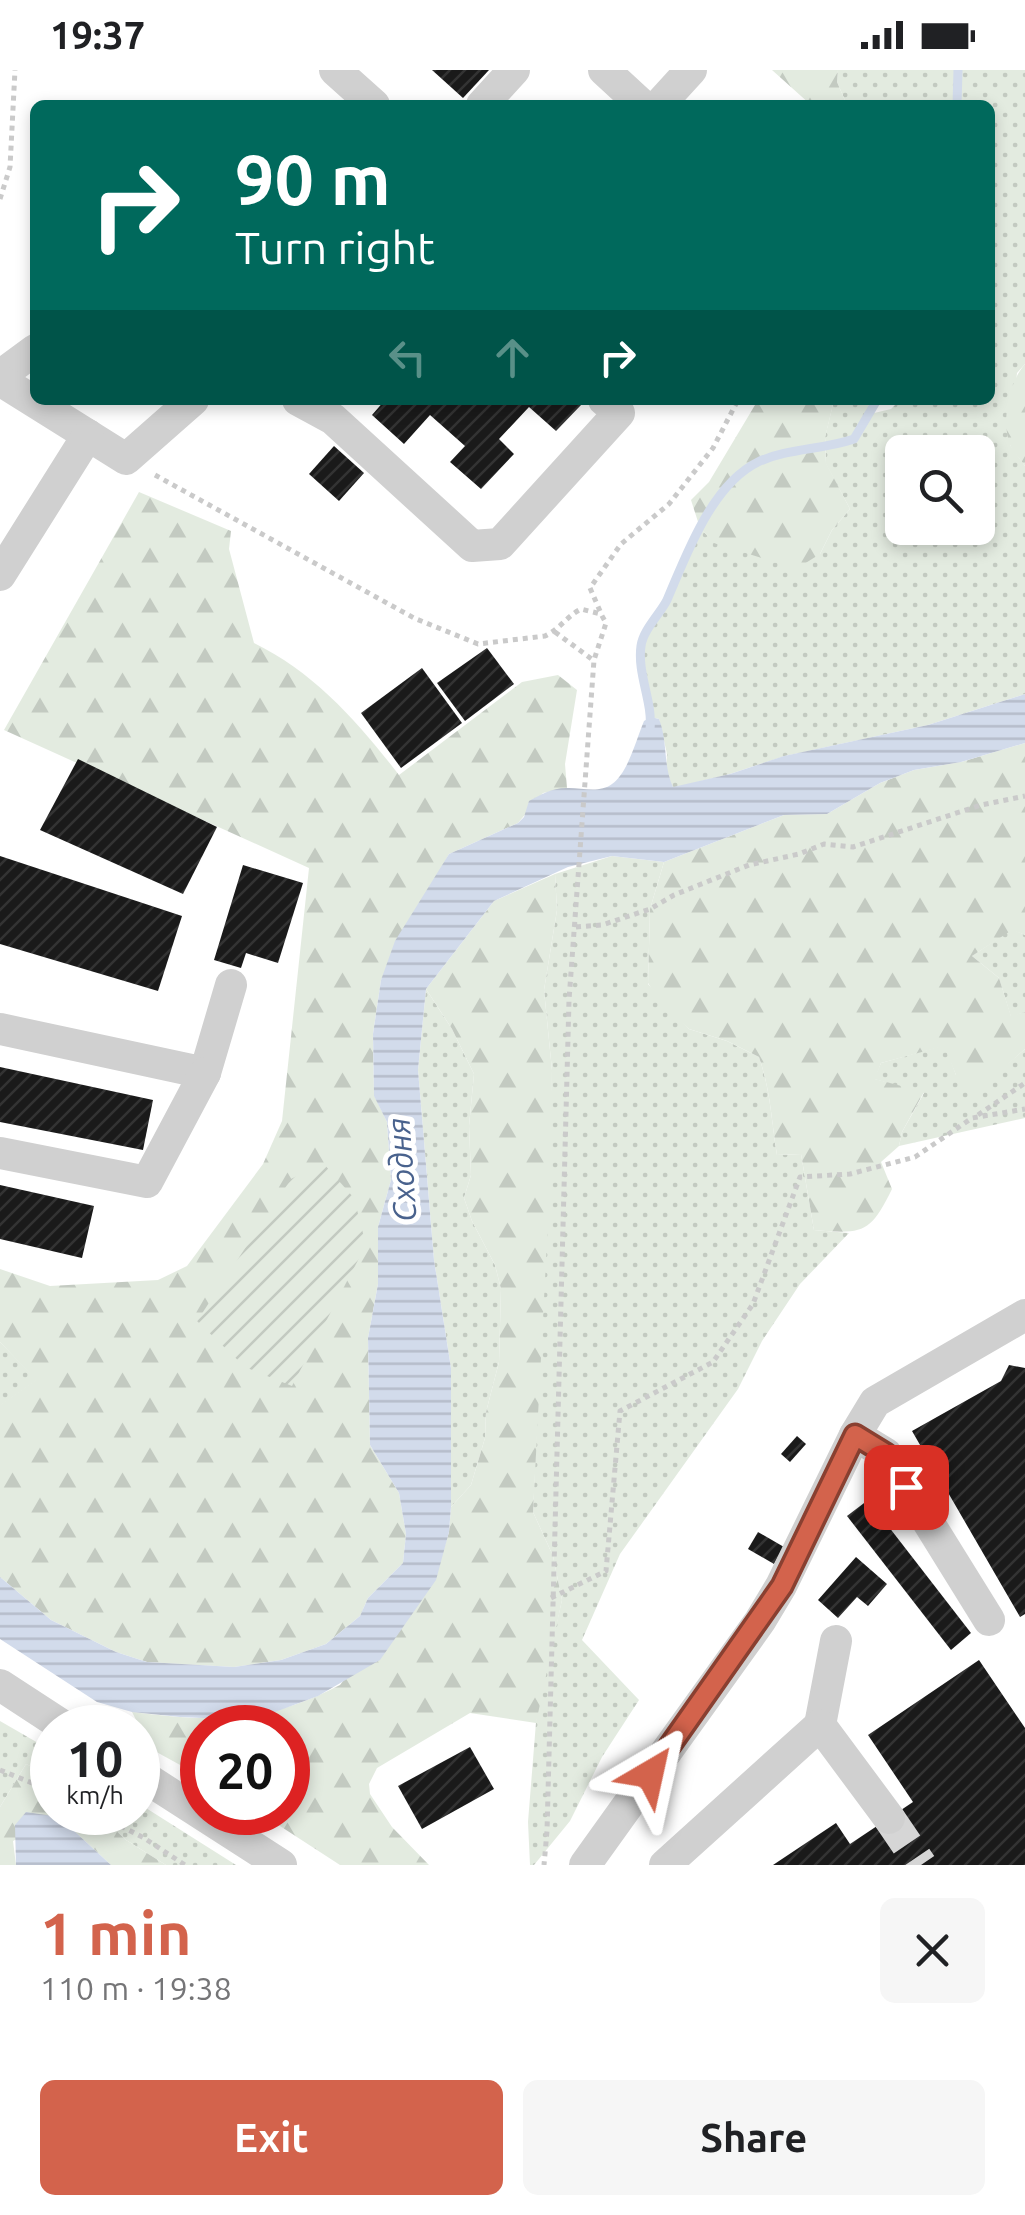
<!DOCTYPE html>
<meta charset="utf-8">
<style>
body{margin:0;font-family:Ubuntu,sans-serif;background:#f6f6f6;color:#202124;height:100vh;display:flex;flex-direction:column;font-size:38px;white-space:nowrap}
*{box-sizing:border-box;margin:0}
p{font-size:32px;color:#757577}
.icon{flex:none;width:55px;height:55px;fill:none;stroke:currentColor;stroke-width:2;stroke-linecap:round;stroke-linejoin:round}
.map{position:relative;height:1795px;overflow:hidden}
.drawer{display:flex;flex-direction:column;background:#fff;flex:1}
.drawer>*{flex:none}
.hud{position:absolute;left:30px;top:30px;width:965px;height:305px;border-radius:15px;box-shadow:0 5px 15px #0003;background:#00695c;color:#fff;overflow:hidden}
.tools{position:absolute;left:885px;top:365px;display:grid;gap:20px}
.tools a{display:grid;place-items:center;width:110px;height:110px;border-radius:15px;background:#fff;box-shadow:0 5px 15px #0003;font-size:50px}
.speed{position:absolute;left:30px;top:1635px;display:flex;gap:20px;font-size:50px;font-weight:700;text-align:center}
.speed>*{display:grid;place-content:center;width:130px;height:130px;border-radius:50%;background:#fff;box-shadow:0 5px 15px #0003;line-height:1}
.speed small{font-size:25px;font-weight:400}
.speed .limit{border:15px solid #d22;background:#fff;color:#111}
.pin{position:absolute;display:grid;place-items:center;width:85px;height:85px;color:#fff;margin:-42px;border-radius:20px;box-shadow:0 5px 15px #0006}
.me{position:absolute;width:110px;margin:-55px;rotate:36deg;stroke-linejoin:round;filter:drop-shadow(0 0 8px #0008)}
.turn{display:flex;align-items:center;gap:35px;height:210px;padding:0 40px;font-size:45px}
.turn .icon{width:130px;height:130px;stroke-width:2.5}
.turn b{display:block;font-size:70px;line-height:85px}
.lanes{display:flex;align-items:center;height:95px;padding:0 40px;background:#0003;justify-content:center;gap:50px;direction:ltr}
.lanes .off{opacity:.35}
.round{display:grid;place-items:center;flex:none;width:105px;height:105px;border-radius:15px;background:#f6f6f6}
.summary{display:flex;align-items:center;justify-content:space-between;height:170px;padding:0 40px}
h1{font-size:60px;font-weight:600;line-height:75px;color:#d3634c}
.cta{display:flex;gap:20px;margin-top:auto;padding:20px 40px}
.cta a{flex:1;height:115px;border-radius:15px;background:#d3634c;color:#fff;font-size:40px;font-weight:600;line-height:115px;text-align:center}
.cta a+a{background:#f6f6f6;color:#202124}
.status{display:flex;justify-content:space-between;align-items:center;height:70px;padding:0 50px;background:#fff;direction:ltr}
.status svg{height:28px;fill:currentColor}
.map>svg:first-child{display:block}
.grass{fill:url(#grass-dots);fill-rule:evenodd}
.forest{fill:url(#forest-firs)}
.garden{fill:url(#garden-furrows)}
.water{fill:url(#water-rules)}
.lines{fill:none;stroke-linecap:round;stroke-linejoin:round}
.stream{stroke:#d2dbeb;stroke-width:9}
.building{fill:url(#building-hatch)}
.minor-tunnel{stroke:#d6d6d6;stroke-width:32;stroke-dasharray:32 16;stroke-linecap:butt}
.path{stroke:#cacaca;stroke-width:5;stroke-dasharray:5 5;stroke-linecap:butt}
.minor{stroke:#d0d0d0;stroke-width:32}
.route-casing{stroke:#894031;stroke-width:25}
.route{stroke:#d3634c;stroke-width:18}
.labels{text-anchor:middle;stroke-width:10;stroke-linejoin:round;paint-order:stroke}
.water-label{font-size:32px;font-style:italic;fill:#49628d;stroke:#fff}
</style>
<div class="status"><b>19:37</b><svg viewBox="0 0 49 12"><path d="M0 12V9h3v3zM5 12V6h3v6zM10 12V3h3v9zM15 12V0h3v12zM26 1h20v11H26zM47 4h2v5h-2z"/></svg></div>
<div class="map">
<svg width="1025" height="1795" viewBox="0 0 1025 1795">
<defs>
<pattern id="grass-dots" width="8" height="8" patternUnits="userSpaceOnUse" patternTransform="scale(2.5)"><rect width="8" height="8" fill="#e3ebe0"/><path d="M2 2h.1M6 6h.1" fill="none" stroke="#c3cac1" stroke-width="1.8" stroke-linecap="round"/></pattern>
<pattern id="forest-firs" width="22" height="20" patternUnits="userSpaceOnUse" patternTransform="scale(2.5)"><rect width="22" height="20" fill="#e3ebe0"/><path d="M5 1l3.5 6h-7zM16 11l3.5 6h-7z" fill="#c3cac1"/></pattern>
<pattern id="garden-furrows" width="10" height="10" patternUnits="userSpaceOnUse" patternTransform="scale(2.5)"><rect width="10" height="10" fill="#e3ebe0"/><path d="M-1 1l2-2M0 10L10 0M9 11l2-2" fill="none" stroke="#c3cac1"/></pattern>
<pattern id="water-rules" width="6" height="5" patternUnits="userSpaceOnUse" patternTransform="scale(2.5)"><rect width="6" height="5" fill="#d2dbeb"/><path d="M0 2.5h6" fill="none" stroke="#b5bcca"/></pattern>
<pattern id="building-hatch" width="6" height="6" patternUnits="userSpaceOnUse" patternTransform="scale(2.5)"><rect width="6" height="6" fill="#1a1a1a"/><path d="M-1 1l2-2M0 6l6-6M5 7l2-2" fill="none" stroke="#333"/></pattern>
</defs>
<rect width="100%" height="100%" fill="#fff"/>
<g class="grass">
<path d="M838 0H1025V294L1017 303 1010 375 1025 396V624L928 655 785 686 730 704 673 718 666 702 667 684 659 649 651 647 644 624 641 573 667 529 675 503 690 483 700 458 715 473 820 484 832 460 850 439 826 394 825 367 834 330H868L870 344 891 339 900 330H990V35H847L837 12ZM902 382H978V458H902Z"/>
<path d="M612 786 664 792 650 839 648 914 689 959 727 971 759 987C771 1022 771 1049 777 1085L801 1084 814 1160 849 1163 800 1214 762 1271 738 1319 620 1484 582 1570 639 1630 602 1687 570 1751 534 1795H530L528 1752 537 1640 562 1530 553 1486 533 1442 552 1000 544 920 557 840 555 804Z"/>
<path d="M1012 859 1025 865V942L1011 947 999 908 972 886Z"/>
<path d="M426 919 452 959 474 1004 469 1056 471 1105 464 1128 472 1151 495 1195 501 1219 499 1292 486 1342 485 1368 471 1415 451 1437V1298L434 1190 418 1000Z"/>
<path d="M945 975 956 1005 1005 996 1025 979V1048L899 1076 902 1062 924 1023 874 1009 881 993Z"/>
<path d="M0 1272 37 1310 1 1335H0Z"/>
<path d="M0 1651 52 1681V1706L26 1694 0 1737Z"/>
<path d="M138 1733 236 1795H166L126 1770 97 1743 138 1742Z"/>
</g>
<g class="forest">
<path d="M772 0H838L837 12 847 35H811Z"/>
<path d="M1025 294V396C1021 390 1013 382 1010 375 1001 351 1009 312 1025 294Z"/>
<path d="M758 330H834L825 368 826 393 850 439 832 460 820 484 796 499 714 473 700 458 691 430 709 412Z"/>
<path d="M139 422 231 461 229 479 254 573C315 603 358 652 399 705L522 612 558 605 577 620 565 694 567 718 543 723 518 753 449 784 381 910 373 964 374 1025 387 1052 391 1110 378 1157V1214L368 1268 370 1375 399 1423 406 1464 403 1493 368 1528 360 1546 326 1574 281 1590 234 1597 147 1592 116 1582 51 1550 0 1507V1335L36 1310 0 1272V1199L50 1216 158 1210 187 1196 263 1094 282 1051 309 798 4 660Z"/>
<path d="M1025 673V865L1012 860 972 886 999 908 1011 946 1025 942V979L977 1022 956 1005 944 976 881 993 875 1009 924 1022 902 1062 899 1076 881 1092 892 1119C870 1164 863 1164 814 1160L801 1084 777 1085C771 1049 771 1022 759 987L727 971 689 959 659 931 648 913 650 839 664 792 784 745 827 744 880 713 914 700 961 692Z"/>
<path d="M555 804 557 840 544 920 552 1000 551 1094 533 1442 553 1486 562 1530 536 1653 470 1643 377 1698 369 1714 370 1724 392 1757 429 1795H340L260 1743 288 1742V1658H202V1707L151 1679 132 1642C214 1652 265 1654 340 1615L442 1485 449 1462 451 1437 471 1415 485 1368 486 1342 499 1292 501 1219 495 1195 472 1151 464 1128 471 1105 469 1056 474 1004 452 959 426 919 494 831Z"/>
<path d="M26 1694 52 1706V1742L97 1743 126 1770 166 1795H111L59 1747 13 1771 16 1795H0V1737Z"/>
</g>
<path class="garden" d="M323 1093 354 1128 366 1175 292 1316 245 1297 197 1251 291 1109Z"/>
<g class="water">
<path d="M1025 624V673L961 692 914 700 880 713 827 744 784 745 664 792 612 786 568 797 494 831 426 919 418 1000 434 1190 451 1298V1437L449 1462 436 1510 380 1590 318 1626 275 1642 227 1649 180 1647 132 1642 97 1632 0 1569V1507L51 1550 116 1582 147 1592 234 1597 281 1590 326 1574 360 1546 368 1528 403 1493 406 1464 399 1423 370 1375 368 1268 378 1214V1157L391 1110 387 1052 374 1026 373 964 381 910 395 871 449 784 518 753 524 747 529 731C540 725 552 718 566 718 580 717 599 724 612 714 628 703 636 670 644 651L651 647 659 649C668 672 663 696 673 717L730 704 784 686 928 655Z"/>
<path d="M26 1742 59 1747 111 1795H16L15 1755Z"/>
</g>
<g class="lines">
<g class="stream">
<path d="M957 35 958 0"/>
<path d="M650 659C653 632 637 604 641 576 643 560 660 544 667 530 686 486 711 415 758 392 788 378 822 380 854 369L877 330"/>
</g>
</g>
<g class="building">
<path d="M432 0H489L463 28Z"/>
<path d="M385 330H578L582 334 556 361 529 337 499 369 514 384 481 419 450 392 465 376 430 345 404 374 372 345Z"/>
<path d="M334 376 364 403 339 431 309 404Z"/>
<path d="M487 578 514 614 465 651 437 613Z"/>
<path d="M422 598 462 653 401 698 361 643Z"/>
<path d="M78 689 217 757 183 824 40 760Z"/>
<path d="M0 786 182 846 158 921 0 874Z"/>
<path d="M243 795 303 813 278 893 246 883 241 898 214 890Z"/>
<path d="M0 997 153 1030 143 1080 0 1052Z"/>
<path d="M0 1115 94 1136 82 1188 0 1169Z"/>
<path d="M1009 1295 1025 1298V1544L1020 1547 939 1407 925 1416 914 1396 927 1387 912 1361 1001 1311Z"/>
<path d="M797 1366 806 1374 790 1392 781 1384Z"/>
<path d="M868 1430 971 1563 951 1580 847 1446Z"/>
<path d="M758 1462 784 1477 774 1494 748 1479Z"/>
<path d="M856 1487 887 1514 868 1536 857 1527 838 1548 818 1530Z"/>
<path d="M979 1590 1025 1658V1795H773L836 1753 850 1774 913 1732 868 1665Z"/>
<path d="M470 1677 494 1719 422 1759 398 1716Z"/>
</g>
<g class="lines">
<path class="minor-tunnel" d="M889 1748 921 1795"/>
<g class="path">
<path d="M0 129 10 97 15 0"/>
<path d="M155 405 414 548 478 574 545 566C560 559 567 546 581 539L601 544 606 553 594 590 569 930 547 1761 544 1795"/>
<path d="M600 541 590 518 621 474 669 434 713 378 738 330"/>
<path d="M555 562 593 590"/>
<path d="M576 857 602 855 650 839 674 825 749 795 799 784 824 774 853 777 981 735 1025 726"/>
<path d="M978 1045 1025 1013"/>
<path d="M551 1528 606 1501 620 1341 713 1292 753 1234 800 1107 850 1104 915 1087 972 1048 1025 1039"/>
<path d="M0 1700 52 1721"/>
<path d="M94 1742 144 1768 185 1795"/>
</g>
<g class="minor">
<path d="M335 0 374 35"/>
<path d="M604 0 642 35"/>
<path d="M482 35 514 0"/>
<path d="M659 35 691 0"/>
<path d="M0 306 35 280"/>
<path d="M0 310 126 389 193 330"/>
<path d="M298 330 333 349 472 476 500 474 619 343 604 330"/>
<path d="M0 505 88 365"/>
<path d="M0 959 205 1003 231 915"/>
<path d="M0 1083 147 1112 205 1003"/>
<path d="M855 1365 886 1384 989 1550"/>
<path d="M0 1615 66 1658"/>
<path d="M820 1655 836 1571"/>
<path d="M138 1703 281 1795"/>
<path d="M585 1795 760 1551 781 1516 855 1365 875 1332 1025 1245"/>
<path d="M665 1795 820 1655 889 1748"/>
</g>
</g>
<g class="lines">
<defs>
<path id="route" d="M650 1704 782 1516 855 1365 886 1384 906 1417"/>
</defs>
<use href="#route" class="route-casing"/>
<use href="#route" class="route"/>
</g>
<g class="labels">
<g class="water-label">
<text transform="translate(402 1100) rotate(-94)" y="11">Сходня</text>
</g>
</g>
</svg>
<div class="tools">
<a><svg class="icon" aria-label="search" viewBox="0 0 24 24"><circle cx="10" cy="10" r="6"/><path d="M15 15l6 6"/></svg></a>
</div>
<div class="speed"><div>10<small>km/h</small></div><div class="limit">20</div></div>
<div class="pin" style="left:906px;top:1417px;background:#d93025"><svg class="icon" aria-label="arrive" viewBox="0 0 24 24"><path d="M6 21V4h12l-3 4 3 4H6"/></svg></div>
<svg class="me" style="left:650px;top:1704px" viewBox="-20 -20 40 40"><path d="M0-17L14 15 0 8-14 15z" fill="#d3634c" stroke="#fff" stroke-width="4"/></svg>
<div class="hud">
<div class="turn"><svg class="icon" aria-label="right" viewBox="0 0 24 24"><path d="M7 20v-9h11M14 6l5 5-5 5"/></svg><div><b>90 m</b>Turn right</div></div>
<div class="lanes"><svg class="icon off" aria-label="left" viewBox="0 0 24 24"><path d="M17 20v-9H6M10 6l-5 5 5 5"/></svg><svg class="icon off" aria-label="ahead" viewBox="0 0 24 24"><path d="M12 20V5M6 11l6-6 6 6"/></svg><svg class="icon" aria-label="right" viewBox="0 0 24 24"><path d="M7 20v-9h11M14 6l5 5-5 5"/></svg></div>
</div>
</div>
<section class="drawer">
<div class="summary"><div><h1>1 min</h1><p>110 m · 19:38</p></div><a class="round"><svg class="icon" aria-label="close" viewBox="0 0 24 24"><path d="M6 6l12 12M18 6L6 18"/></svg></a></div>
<div class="cta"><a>Exit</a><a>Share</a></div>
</section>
